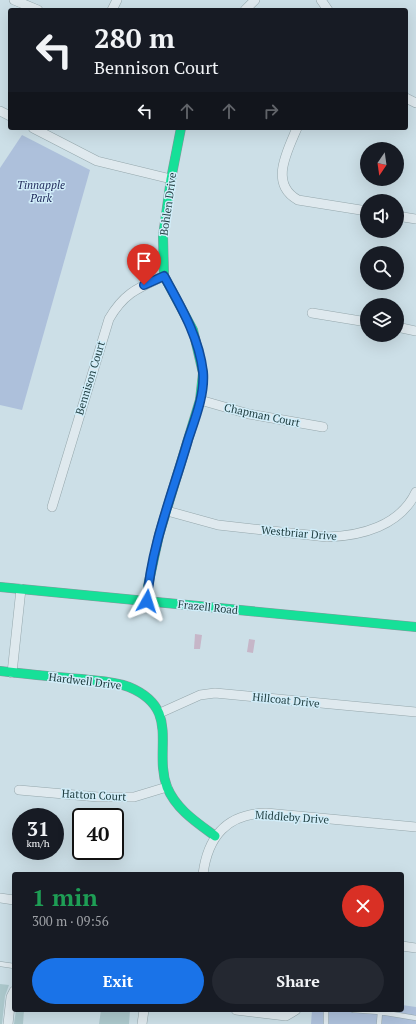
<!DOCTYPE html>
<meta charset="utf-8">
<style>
body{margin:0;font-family:"PT Serif",serif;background:#242831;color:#f1f3f6;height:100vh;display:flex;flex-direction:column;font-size:15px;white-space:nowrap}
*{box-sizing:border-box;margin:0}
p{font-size:13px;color:#9ea1a6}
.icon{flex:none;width:22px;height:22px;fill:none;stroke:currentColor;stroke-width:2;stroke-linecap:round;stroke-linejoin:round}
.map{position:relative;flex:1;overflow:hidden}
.panel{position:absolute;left:12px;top:872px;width:392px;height:140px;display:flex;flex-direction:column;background:#171b24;border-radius:4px;box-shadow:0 4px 16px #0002}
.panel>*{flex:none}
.banner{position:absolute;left:8px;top:8px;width:400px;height:122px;border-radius:4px;box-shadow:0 4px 16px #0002;background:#171b24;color:#f1f3f6;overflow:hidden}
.needle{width:26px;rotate:193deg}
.buttons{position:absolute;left:360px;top:142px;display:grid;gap:8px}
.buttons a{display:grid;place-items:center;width:44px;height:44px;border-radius:50%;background:#171b24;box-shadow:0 4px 16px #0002;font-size:20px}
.speed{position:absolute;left:12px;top:808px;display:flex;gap:8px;font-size:20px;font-weight:700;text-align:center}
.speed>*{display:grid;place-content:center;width:52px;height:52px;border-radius:50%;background:#171b24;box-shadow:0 4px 16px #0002;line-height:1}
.speed small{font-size:10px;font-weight:400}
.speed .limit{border:2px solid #111;border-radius:6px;background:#fff;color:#111}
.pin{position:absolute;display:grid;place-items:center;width:34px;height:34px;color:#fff;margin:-41px -17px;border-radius:50% 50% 50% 0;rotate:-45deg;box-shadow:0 0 4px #0007}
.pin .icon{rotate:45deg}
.me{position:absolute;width:44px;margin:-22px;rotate:6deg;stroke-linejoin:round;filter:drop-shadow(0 0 3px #0008)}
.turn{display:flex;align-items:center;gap:14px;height:84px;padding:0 20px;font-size:18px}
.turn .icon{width:52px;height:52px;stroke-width:2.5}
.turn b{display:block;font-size:28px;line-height:34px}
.lanes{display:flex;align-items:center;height:38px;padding:0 20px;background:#0003;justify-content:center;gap:20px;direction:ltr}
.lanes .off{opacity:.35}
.round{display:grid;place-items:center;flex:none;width:42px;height:42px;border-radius:21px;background:#242831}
.head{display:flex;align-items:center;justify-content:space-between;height:68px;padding:0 20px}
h1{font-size:24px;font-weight:700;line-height:30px;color:#1e9e55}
.action{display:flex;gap:8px;margin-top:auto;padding:8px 20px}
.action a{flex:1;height:46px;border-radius:24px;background:#1a73e8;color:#fff;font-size:16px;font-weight:700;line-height:46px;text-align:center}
.action a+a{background:#242831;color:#f1f3f6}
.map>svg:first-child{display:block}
.green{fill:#adc0db}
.water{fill:#c6b6c8}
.building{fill:#acc8cc}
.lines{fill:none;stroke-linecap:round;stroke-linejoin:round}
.lane-casing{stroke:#95a7ac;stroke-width:5.5}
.street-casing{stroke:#95a7ac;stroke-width:10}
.fast-casing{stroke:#85979c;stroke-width:10}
.lane{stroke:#dfe9ee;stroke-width:4.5}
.street{stroke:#dfe9ee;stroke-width:9}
.fast{stroke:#16e098;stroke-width:9}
.route-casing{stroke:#114b97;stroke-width:10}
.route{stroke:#1a73e8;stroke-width:7}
.labels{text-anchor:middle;stroke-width:3;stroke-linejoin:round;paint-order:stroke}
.park-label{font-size:11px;font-style:italic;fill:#202a5b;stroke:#d1edf9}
.street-label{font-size:11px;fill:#1c3a3c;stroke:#d1edf9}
</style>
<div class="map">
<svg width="416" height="1024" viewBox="0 0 416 1024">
<rect width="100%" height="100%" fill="#ccdfe7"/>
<g class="green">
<path d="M22 135 90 170 22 410 0 405V168Z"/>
<path d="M402 1005 416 1007V1024H311L312 1010H402Z"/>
</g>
<g class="water">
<path d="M195 634 202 635 200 649H194Z"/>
<path d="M249 639 255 640 253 653 247 652Z"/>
</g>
<g class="building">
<path d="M0 984 9 985 5 996 2 1024H0Z"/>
<path d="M16 1010H24L23 1024H14Z"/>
<path d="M101 1010H130L129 1024H99Z"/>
</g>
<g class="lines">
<defs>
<g id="lane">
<path d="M0 964 14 966"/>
<path d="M353 1010 380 1012"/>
<path d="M326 1024V1010"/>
<path d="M379 1024 380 1012 416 1018"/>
</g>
<g id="street">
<path d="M14 0 38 10"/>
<path d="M321 0 328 10"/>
<path d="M112 10 117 0"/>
<path d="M245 10 255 0"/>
<path d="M406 98 416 103"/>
<path d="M0 111 10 116"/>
<path d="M33 128 97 161 171 179"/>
<path d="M297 128C287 152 269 184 298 200L367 211"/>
<path d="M397 216 416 219"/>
<path d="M312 313 367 322"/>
<path d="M397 327 416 331"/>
<path d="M200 400 249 414 323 427"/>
<path d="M52 507 109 319C124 293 138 288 164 276"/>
<path d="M167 511 218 525 327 537C361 536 400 526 416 492"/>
<path d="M12 673 21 589"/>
<path d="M160 713 200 695 215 693 416 712"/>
<path d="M19 790 98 797H134L167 787"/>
<path d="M203 874C208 836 227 814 266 813L416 827"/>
<path d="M0 898 14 900"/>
<path d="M402 946 416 948"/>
<path d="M236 1010 286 1016 296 1010"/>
<path d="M8 1024 11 997 14 991"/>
<path d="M142 1024 144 1010"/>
</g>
<g id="fast">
<path d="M0 587 416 627"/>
<path d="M147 601 148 586 159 535 200 400 203 373 193 330 164 276 163 236 171 179 181 128"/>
<path d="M0 671C27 674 54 677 81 679 97 681 114 681 129 687 182 709 153 749 167 787 176 809 196 822 215 836"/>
</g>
</defs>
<use href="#lane" class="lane-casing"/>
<use href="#street" class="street-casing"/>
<use href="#fast" class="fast-casing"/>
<use href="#lane" class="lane"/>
<use href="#street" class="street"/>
<use href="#fast" class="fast"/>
</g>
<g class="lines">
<defs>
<path id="route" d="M144 285 164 276C181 307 199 337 203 372 205 394 195 419 188 440 173 492 151 546 147 601"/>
</defs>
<use href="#route" class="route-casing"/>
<use href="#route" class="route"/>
</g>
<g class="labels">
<g class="park-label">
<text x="41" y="189">Tinnapple<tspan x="41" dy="13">Park</tspan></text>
</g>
<g class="street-label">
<text transform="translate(168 204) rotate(-82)" y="4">Bohlen Drive</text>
<text transform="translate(90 378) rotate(-73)" y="4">Bennison Court</text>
<text transform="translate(262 415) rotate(12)" y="4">Chapman Court</text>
<text transform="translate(299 533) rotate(5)" y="4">Westbriar Drive</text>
<text transform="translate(208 607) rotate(6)" y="4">Frazell Road</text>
<text transform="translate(85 681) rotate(7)" y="4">Hardwell Drive</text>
<text transform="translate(286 700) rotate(6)" y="4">Hillcoat Drive</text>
<text transform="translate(94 795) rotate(3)" y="4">Hatton Court</text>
<text transform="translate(292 817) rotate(4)" y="4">Middleby Drive</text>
</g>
</g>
</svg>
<div class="buttons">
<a><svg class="needle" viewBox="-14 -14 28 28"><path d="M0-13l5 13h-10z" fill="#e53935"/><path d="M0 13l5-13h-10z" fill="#9ea1a6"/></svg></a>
<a><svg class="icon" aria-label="sound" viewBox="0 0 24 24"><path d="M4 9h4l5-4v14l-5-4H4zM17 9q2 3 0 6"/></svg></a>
<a><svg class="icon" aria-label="search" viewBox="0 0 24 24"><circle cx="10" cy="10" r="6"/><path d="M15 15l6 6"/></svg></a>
<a><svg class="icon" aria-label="layers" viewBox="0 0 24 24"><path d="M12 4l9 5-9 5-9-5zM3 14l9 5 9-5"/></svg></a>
</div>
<div class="speed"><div>31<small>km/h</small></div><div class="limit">40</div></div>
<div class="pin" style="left:144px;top:285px;background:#d93025"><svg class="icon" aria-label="arrive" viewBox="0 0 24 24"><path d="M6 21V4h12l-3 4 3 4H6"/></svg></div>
<svg class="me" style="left:147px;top:601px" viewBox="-20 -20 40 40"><path d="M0-17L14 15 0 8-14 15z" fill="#1a73e8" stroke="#fff" stroke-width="4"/></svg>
<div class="banner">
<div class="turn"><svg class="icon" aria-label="left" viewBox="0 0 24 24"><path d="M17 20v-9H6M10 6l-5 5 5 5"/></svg><div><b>280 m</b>Bennison Court</div></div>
<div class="lanes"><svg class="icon" aria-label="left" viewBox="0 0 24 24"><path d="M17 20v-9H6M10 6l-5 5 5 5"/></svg><svg class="icon off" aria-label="ahead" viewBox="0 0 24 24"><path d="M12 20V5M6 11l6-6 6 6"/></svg><svg class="icon off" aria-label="ahead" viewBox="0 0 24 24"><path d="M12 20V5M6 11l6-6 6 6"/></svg><svg class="icon off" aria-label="right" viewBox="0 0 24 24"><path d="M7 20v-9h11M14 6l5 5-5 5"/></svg></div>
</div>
<section class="panel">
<div class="head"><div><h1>1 min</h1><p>300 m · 09:56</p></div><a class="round" style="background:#d93025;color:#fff"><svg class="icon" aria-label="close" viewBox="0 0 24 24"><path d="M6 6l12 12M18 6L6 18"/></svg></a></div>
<div class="action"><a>Exit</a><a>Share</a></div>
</section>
</div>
